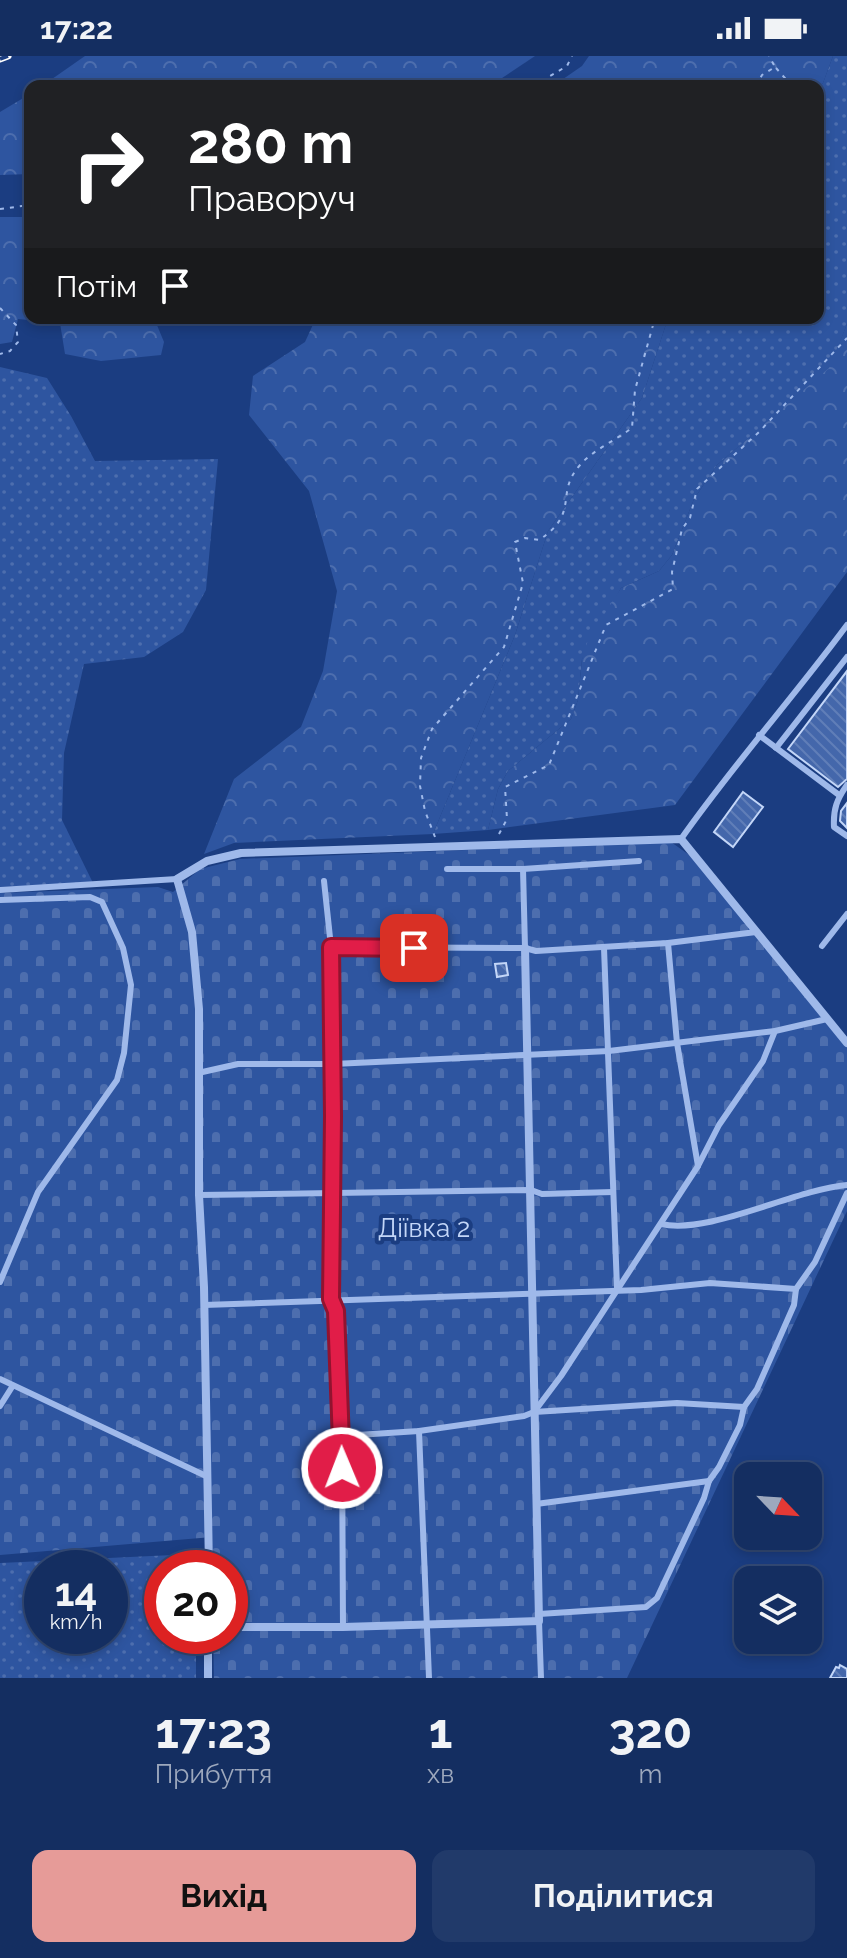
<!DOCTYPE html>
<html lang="uk">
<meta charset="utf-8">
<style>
body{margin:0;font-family:Raleway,sans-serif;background:#213a6a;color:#f1f3f6;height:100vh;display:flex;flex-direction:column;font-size:30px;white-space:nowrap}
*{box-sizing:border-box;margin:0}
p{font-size:26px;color:#9da8bd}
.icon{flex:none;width:44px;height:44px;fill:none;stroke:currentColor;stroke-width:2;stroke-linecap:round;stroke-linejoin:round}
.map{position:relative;height:1622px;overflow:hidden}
.drawer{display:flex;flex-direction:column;background:#142e61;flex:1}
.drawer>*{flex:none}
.hud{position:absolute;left:24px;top:24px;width:800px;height:244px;border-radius:16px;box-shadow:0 4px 12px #0003,0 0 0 2px #334a76;background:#202124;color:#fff;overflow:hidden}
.needle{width:52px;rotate:115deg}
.buttons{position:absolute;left:734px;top:1406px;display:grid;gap:16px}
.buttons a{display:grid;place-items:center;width:88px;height:88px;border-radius:16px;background:#142e61;box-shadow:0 4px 12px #0003,0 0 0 2px #334a76;font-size:40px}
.speed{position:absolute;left:24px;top:1494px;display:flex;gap:16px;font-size:40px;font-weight:700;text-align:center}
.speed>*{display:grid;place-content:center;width:104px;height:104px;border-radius:50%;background:#142e61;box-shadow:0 4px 12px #0003,0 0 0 2px #334a76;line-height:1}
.speed small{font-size:20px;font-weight:400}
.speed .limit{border:12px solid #d22;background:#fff;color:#111}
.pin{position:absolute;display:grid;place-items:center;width:68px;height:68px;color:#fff;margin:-34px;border-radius:16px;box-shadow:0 4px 12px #0006}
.me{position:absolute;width:88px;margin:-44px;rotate:359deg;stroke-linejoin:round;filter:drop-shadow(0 0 6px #0008)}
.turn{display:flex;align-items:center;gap:28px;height:168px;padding:0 32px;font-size:36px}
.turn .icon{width:104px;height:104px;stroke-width:2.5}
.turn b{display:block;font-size:56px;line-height:68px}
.then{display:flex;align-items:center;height:76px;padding:0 32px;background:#0003;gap:16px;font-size:30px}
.eta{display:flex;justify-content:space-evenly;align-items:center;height:136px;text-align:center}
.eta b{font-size:48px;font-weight:700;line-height:56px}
.action{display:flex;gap:16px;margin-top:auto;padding:16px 32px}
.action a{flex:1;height:92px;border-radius:16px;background:#e69b98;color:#111;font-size:32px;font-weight:700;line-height:92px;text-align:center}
.action a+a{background:#213a6a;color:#f1f3f6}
.status{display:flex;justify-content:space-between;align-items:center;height:56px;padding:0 40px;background:#142e61;direction:ltr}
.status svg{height:22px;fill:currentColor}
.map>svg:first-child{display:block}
.grass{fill:url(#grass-dots);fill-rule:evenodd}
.forest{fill:url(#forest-crowns)}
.cemetery{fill:url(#cemetery-stones)}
.building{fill:url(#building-back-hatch);stroke:#c3d6f8;stroke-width:2}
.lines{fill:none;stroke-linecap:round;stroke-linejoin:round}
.path{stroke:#9fb9ea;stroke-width:2;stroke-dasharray:4 6;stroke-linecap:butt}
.lane{stroke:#9fb9ea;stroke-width:6}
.street{stroke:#9fb9ea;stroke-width:8}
.rail-casing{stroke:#fff;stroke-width:7}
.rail{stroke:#1b3d81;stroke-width:4;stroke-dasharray:12;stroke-linecap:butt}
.route-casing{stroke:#92132f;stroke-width:20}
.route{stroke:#e11d48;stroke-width:14}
.labels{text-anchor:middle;stroke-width:8;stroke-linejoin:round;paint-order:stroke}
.park-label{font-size:26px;fill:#c3d6f8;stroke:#1b3d81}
</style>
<div class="status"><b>17:22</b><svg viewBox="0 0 49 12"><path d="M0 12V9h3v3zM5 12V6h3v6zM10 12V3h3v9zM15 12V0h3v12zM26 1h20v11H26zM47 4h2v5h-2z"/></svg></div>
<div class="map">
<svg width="847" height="1622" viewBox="0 0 847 1622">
<defs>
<pattern id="grass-dots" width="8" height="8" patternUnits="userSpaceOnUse" patternTransform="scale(2)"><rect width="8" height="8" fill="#2e55a0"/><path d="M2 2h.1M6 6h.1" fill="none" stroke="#4d6eae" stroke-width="1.8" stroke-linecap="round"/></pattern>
<pattern id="forest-crowns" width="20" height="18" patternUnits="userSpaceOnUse" patternTransform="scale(2)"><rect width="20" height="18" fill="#2e55a0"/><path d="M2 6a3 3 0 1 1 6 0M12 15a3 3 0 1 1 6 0" fill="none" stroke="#4d6eae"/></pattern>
<pattern id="cemetery-stones" width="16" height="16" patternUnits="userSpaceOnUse" patternTransform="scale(2)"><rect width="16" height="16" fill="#2e55a0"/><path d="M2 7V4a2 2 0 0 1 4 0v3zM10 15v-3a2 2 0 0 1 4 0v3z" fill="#4d6eae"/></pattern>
<pattern id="building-back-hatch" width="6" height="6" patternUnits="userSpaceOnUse" patternTransform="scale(2)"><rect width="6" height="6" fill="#4467ab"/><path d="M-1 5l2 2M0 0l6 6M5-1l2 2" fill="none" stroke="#607eb8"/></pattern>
</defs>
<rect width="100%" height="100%" fill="#1b3d81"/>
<g class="grass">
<path d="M833 0H847V268L830 312 717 409 694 443 672 499 659 515 621 532 582 603 578 644 571 663 508 715 498 733 488 774 433 778 515 579 548 475 642 342 668 262H818V33L823 27Z"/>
<path d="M0 311 47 322 71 360 95 405 218 403 206 534 183 576 144 601 84 608 64 697 62 764 93 827 0 831Z"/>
<path d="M195 1498V1512H162V1580H196V1622H0V1507ZM110 1512V1580H42V1512Z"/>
</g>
<g class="forest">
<path d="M85 0H535L490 30H42Z"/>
<path d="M589 0H833L823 27 818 33V30H553L582 10Z"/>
<path d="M30 38V118L0 119V56Z"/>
<path d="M0 161H30V262H154L164 286 161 299 101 305 65 298 60 267 18 263 12 286 0 288Z"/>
<path d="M316 262H668L642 342 548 475 515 579 433 778 234 787 204 798 234 723 301 671 323 615 337 535 309 435 249 359 253 320 305 286Z"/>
<path d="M847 268V516L675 749 488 774 498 733 508 715 571 663 578 644 582 603 588 584 621 532 659 515 672 499 694 443 717 409 829 312Z"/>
</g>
<path class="cemetery" d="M671 786 692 801 847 991V1155L627 1622H214L213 1580H230V1512H213L212 1481 0 1499V837L158 831 173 836 200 813 240 803Z"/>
<g class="building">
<path d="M847 615V723L838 731 788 693Z"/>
<path d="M743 736 763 751 733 791 714 776Z"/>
<path d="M847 747V772L840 765 841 755Z"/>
<path d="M506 907 508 919 497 921 495 908Z"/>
<path d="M840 1609 847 1613V1622H830L836 1611 839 1612Z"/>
</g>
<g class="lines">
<g class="path">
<path d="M776 12 792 30"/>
<path d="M533 30 567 10 572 0"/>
<path d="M756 30 762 19 775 11 769 0"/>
<path d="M0 153 30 149"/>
<path d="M0 252 16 269 18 286 10 295 0 298"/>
<path d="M499 778 507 763 505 731 549 709 606 569 673 533 672 516 682 473 690 462 697 433 759 376 847 282"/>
<path d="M435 781 425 755 420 730 421 702 432 673 504 591 523 527 515 486 525 482 539 484C581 456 554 438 580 409 593 394 616 384 632 372L635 334 655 262"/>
</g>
<g class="lane">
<path d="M759 679 839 739"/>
<path d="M776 692 847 601"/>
<path d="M847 729C837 743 833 753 834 771L847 780"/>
<path d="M681 783C733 709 793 642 847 569"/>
<path d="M447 813H523L639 805"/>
<path d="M523 813 525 892"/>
<path d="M324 825 331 891 333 1008 331 1243 336 1255 342 1380 343 1571"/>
<path d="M0 834 177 823"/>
<path d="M0 844 90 841 102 846 123 892 131 929 124 997 117 1024 38 1136 0 1226"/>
<path d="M668 887 677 987 698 1110"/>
<path d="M822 890 847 858"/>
<path d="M331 891 525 892 536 895 668 887 756 876"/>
<path d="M604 892 617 1232"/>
<path d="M198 1017 238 1008H333L609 995 775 975 827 963"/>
<path d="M199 1139 531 1134 542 1138 613 1136"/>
<path d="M661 1168C709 1179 793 1134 847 1129"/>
<path d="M204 1249 641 1234 710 1227 796 1233"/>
<path d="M0 1323 206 1420"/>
<path d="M0 1350 12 1331"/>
<path d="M534 1356 561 1320 698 1110 719 1069 763 1005 775 975"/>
<path d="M419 1375 429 1622"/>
<path d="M342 1380 419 1375 524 1360 534 1356 677 1347 744 1351"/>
<path d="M536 1448 709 1425"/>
<path d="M539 1558 646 1551 657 1542 704 1442 709 1425 719 1411 740 1369 744 1351 757 1333 794 1249 796 1233 815 1206 847 1137"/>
<path d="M539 1565 541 1622"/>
</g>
<g class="street">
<path d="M209 1512 204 1231 199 1139V953L192 876 177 823 207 805 241 797 681 783 847 987"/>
<path d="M230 1571H343L539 1565 525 892"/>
<path d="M208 1580V1622"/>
</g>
<defs>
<path id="rail" d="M0 3 8 0"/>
</defs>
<use href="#rail" class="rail-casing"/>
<use href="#rail" class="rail"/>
</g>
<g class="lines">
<defs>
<path id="route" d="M342 1412 336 1255 331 1243 333 1060 331 891 414 892"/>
</defs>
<use href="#route" class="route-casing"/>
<use href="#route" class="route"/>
</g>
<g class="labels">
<g class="park-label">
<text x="424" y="1181">Діївка 2</text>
</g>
</g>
</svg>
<div class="buttons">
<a><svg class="needle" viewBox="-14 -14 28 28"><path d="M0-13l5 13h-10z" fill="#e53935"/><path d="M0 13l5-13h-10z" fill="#9da8bd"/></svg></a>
<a><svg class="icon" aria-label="layers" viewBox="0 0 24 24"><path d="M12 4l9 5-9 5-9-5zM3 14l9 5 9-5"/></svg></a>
</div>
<div class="speed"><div>14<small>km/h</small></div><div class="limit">20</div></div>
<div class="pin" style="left:414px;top:892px;background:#d93025"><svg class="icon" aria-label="arrive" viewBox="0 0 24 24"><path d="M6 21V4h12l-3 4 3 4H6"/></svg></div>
<svg class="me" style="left:342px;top:1412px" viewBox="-20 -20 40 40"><circle r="17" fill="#e11d48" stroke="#fff" stroke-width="3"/><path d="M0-11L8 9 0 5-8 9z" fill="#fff"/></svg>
<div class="hud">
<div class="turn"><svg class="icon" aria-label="right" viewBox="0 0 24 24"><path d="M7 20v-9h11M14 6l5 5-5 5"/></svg><div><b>280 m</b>Праворуч</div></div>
<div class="then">Потім<svg class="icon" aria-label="arrive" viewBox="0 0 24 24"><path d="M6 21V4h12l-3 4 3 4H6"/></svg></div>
</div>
</div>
<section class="drawer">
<div class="eta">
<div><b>17:23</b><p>Прибуття</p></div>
<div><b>1</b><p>хв</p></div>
<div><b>320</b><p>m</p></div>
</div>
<div class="action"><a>Вихід</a><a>Поділитися</a></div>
</section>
